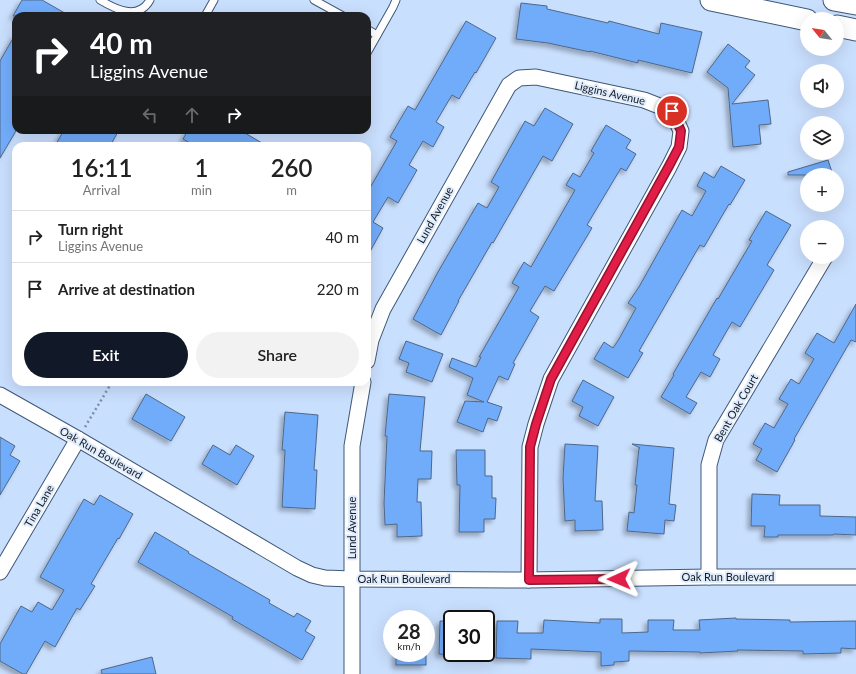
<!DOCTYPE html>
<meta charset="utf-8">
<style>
body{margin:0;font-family:Lato,sans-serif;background:#f2f2f2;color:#222;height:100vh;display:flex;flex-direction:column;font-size:15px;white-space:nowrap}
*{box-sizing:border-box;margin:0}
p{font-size:13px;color:#767676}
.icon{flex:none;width:22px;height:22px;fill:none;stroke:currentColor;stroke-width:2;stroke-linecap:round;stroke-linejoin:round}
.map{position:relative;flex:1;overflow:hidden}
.details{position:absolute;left:12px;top:142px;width:359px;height:244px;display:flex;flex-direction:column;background:#fff;border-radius:12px;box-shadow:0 4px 16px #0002}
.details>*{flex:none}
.hud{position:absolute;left:12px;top:12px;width:359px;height:122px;border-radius:12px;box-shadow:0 4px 16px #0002;background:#202124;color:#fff;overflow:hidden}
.needle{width:26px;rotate:300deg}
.tools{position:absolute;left:800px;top:12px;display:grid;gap:8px}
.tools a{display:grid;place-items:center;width:44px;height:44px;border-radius:50%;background:#fff;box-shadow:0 4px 16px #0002;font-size:20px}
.speed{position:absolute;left:383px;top:610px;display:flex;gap:8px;font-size:20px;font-weight:700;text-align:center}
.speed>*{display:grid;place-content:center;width:52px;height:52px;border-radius:50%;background:#fff;box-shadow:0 4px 16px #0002;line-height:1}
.speed small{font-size:10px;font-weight:400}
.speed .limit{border:2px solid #111;border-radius:6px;background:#fff;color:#111}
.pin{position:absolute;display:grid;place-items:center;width:34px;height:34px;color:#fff;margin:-17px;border:2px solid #fff;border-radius:50%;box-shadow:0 1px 4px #0007}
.me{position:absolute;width:44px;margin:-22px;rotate:269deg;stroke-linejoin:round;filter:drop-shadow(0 0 3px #0008)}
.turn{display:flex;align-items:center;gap:14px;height:84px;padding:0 12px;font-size:18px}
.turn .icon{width:52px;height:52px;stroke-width:2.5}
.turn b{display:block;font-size:28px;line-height:34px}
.lanes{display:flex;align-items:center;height:38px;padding:0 12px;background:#0003;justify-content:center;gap:20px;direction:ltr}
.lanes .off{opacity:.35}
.eta{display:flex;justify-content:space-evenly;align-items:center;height:68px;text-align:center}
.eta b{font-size:24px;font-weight:600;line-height:28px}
.cta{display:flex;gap:8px;margin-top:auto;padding:8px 12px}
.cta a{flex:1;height:46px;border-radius:24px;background:#111827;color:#fff;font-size:16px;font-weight:600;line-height:46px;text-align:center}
.cta a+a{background:#f2f2f2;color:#222}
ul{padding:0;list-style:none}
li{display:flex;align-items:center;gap:12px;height:52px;padding:0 12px;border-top:1px solid #e0e0e0}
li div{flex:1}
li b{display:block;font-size:15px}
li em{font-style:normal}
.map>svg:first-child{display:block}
.building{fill:#71acfa;stroke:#4f6788;filter:url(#shadow)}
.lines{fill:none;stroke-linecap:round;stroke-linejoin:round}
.lane-casing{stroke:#405878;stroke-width:9}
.street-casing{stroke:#405878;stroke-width:17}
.secondary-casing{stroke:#405878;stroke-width:23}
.path{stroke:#7c8da4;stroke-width:2.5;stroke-dasharray:2 3;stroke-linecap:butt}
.lane{stroke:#fff;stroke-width:7}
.street{stroke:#fff;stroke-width:15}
.secondary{stroke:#fff;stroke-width:21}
.route-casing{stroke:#92132f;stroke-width:10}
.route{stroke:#e11d48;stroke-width:7}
.labels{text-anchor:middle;stroke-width:4;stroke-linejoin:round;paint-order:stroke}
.street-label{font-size:11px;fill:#111b28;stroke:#e0ecfb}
</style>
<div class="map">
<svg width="856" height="674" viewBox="0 0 856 674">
<defs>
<filter id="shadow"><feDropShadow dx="-3.5" dy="3.5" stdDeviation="2" flood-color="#0004"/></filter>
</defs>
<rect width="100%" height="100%" fill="#c9dffe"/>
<g class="building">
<path d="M22 0H42L70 16H13Z"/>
<path d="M521 3 547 6V9L608 23 609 21 659 34 661 23 702 32 692 73 638 60V63L590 51V52L548 43 516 39Z"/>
<path d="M466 21 496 38 476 73 475 72 459 99 452 95 436 122 444 127 433 147 423 141 409 165 417 170 398 203 388 197 373 222 383 228 367 257V193L397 141 390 137 408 106 415 110Z"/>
<path d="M16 33V131L0 158V61Z"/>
<path d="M728 44 750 61 745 67 755 75 732 104 768 100 771 124 759 125 761 144 733 147 728 88 707 72Z"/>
<path d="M545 108 573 124 552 161 543 156 493 243 492 242 458 301H459L441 335 413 319 438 272 478 203 487 208 499 187 491 182 525 121 534 126Z"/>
<path d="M606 125 631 140 626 148 636 154 626 171 621 168 587 225 592 228 554 291 545 286 530 311 539 317 513 363 515 364 508 380 499 376 487 402 502 407 497 421 488 418 483 432 457 422 465 401 484 402 467 395 473 378 449 367 452 358 476 367 481 357H479L519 287 512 283 524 262 531 267 575 190 566 185 573 173 580 177 594 153 591 151Z"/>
<path d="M64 130H119L110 146H55Z"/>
<path d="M188 130H240L267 146H195L183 139Z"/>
<path d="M828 160 833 175H788V172Z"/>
<path d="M721 166 745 180 730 205 729 204 704 247 700 245 639 351 643 353 628 378 594 359 604 342 613 348 619 339 636 308 628 303 639 287 682 210 692 216 706 191 697 186 704 172 714 178Z"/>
<path d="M766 211 791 225 767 265 774 270 740 327 732 322 713 355 720 359 710 377 701 372 686 397 697 403 690 414 661 397 674 375 673 374 717 298 718 299 752 241 749 240Z"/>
<path d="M856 304V342L851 340 794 439 795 440 777 472 756 460 762 449 753 444 765 423 774 428 788 404 779 399 791 379 799 384 814 359 805 353 817 333 834 343Z"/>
<path d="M406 341 443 354 432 382 406 372 409 363 399 359Z"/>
<path d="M583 380 614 397 598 426 579 416 583 407 572 401Z"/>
<path d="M146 394 185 417 171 441 132 419Z"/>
<path d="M389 394 425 397 420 451H432L431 479H418L417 502H421L422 536 397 537V524L385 525 384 503 387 436H385Z"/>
<path d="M285 412 318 415 314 470H317L315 509 282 507 285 450H282Z"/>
<path d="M0 437 15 446 10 455 20 461 0 495Z"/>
<path d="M565 444 598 446 595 501H602L603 530 575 531V520L565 521 563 478Z"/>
<path d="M632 444 674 448 669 504 676 505 674 521 665 520 664 534 627 531 629 512 634 513 637 485H635L639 448H640Z"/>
<path d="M213 445 230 455 236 445 254 456 237 485 202 464Z"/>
<path d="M456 450H485V476H492V498H496L495 519H484V532H459L460 485H457Z"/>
<path d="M752 494 780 495 779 505H820V516L856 517V535L834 534 833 535H778V537H764L765 526H751Z"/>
<path d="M100 495 133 514 119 539 118 538 91 584 95 586 80 610 77 608 55 647 45 641 26 674H23L0 661V644L21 606 32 612 38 602 52 610 64 590 40 577 84 499 94 505Z"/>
<path d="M155 532 189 552 188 553 270 600 269 603 294 617 297 613 311 621 305 631 315 637 302 660 232 619 233 617 138 562Z"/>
<path d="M736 618V619L790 620V622L856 621V649L841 648V653L803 654V651L737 650 738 651 700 653V652L629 651V661L614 662V665L601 666V652L531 649V659L496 658 497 621H518L517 633H543L544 620 600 623V619H622V633L648 632V620H674L673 630H700L699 620Z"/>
<path d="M440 621H452V655L439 654Z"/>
<rect x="396" y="653" width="30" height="12"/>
<path d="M152 657 156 674H102L101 670Z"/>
</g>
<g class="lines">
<defs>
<g id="lane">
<path d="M100 0C115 9 138 21 150 0"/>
<path d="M314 0 343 16"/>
<path d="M205 16 214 0"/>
<path d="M367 29 377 35"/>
<path d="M367 53 393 7 396 0"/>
</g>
<g id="street">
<path d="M367 361 371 340 383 309 509 85 519 78 536 77 644 100 672 111 681 131 679 147 669 167 551 379 536 424 530 447 529 580"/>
<path d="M0 395 78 439 297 568 312 575 325 578 352 579 529 580 709 577H856"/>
<path d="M0 572 78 439"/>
<path d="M709 577V465L716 440 825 257"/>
<path d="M352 674V446L363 382"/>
</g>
<g id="secondary">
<path d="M711 0 807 20"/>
<path d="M834 0 856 4"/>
<path d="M837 26 856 30"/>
</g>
</defs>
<use href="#lane" class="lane-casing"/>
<use href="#street" class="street-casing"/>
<use href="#secondary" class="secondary-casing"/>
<path class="path" d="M85 427 112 382"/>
<use href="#lane" class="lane"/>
<use href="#street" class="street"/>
<use href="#secondary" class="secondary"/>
</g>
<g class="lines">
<defs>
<path id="route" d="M619 579 529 580 530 447 536 424 551 379 669 166 679 147 681 131 672 111"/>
</defs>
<use href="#route" class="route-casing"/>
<use href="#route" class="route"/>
</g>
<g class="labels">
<g class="street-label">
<text transform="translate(610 93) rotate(13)" y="4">Liggins Avenue</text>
<text transform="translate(435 215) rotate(-61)" y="4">Lund Avenue</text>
<text transform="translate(736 408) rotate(-60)" y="4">Bent Oak Court</text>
<text transform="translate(101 453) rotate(30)" y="4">Oak Run Boulevard</text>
<text transform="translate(39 506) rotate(-60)" y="4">Tina Lane</text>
<text transform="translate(352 528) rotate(-90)" y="4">Lund Avenue</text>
<text x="728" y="581">Oak Run Boulevard</text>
<text x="404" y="583">Oak Run Boulevard</text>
</g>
</g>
</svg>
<div class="tools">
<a><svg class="needle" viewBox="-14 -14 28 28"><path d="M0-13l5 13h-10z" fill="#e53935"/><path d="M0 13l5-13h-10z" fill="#767676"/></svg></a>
<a><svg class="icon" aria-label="sound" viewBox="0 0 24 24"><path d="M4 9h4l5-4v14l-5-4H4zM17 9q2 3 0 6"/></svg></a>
<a><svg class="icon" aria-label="layers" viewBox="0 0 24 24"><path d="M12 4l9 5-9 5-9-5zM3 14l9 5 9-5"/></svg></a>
<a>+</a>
<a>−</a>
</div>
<div class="speed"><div>28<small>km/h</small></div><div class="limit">30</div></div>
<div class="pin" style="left:672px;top:111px;background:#d93025"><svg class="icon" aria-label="arrive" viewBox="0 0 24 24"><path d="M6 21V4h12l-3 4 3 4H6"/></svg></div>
<svg class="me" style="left:619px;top:579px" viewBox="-20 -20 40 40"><path d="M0-17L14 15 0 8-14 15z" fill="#e11d48" stroke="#fff" stroke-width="4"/></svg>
<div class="hud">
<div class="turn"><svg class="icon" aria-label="right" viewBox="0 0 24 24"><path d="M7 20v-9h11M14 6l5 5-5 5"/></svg><div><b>40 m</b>Liggins Avenue</div></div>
<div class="lanes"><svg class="icon off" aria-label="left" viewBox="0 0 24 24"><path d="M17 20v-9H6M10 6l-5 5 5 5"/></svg><svg class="icon off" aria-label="ahead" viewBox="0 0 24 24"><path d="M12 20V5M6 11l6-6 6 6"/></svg><svg class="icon" aria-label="right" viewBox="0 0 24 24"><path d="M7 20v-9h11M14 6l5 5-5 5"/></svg></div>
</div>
<section class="details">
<div class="eta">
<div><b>16:11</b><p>Arrival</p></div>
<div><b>1</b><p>min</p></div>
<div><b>260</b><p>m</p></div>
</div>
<ul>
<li><svg class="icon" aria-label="right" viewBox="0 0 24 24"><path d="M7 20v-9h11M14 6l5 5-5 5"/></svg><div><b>Turn right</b><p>Liggins Avenue</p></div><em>40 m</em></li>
<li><svg class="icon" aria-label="arrive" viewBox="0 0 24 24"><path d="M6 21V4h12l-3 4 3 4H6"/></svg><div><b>Arrive at destination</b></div><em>220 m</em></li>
</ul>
<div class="cta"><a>Exit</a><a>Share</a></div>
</section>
</div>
